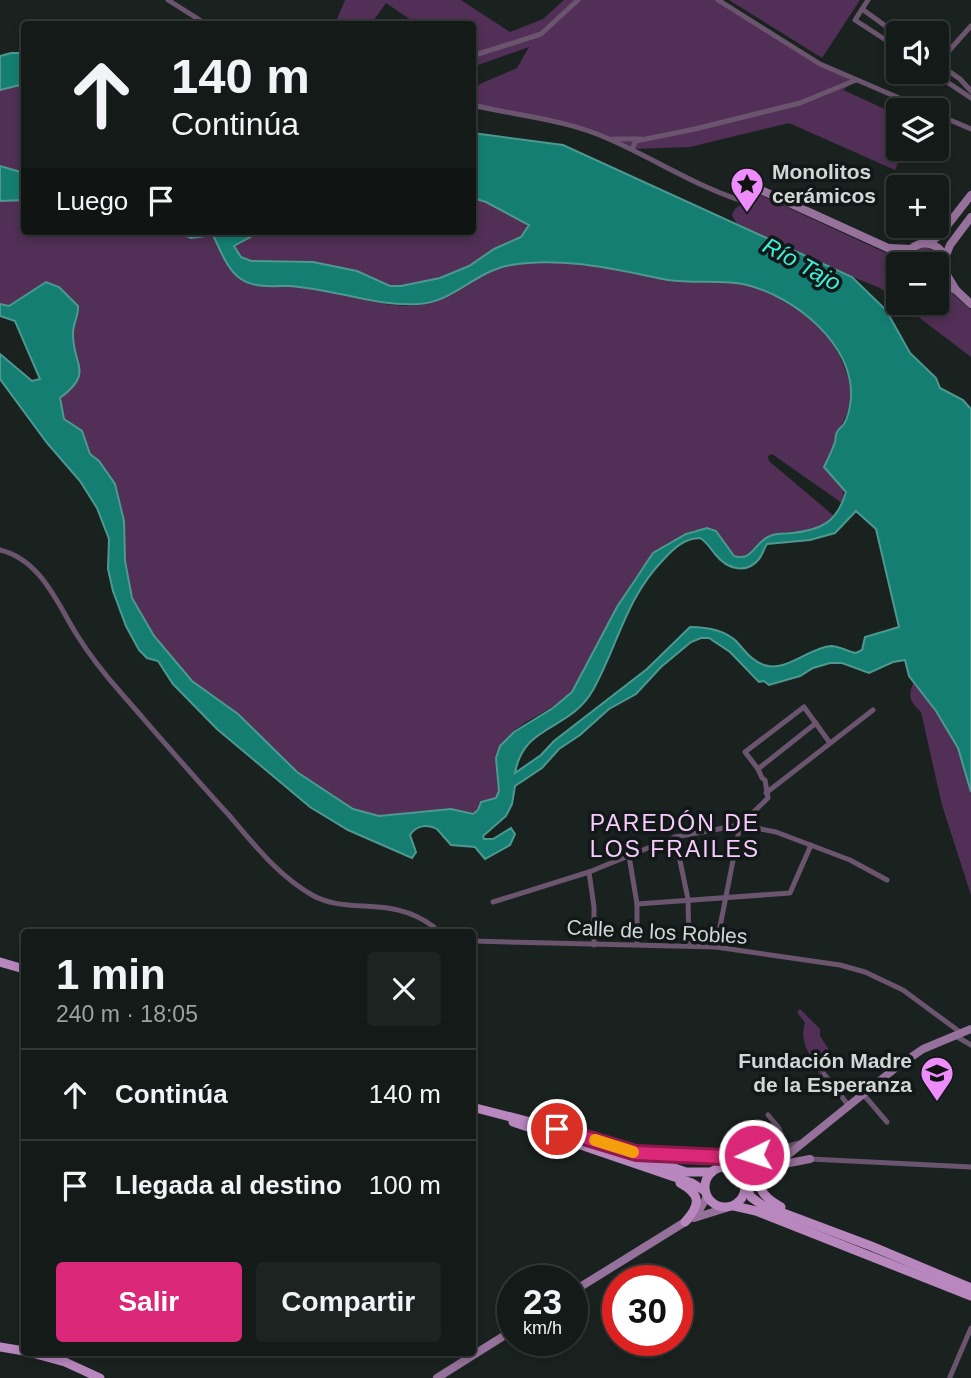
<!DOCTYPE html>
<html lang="es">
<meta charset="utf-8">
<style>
body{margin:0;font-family:Arial,sans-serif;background:#1d2321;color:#f1f3f6;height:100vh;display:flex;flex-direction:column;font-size:26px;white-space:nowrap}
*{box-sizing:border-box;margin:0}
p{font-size:23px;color:#9da1a2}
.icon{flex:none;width:38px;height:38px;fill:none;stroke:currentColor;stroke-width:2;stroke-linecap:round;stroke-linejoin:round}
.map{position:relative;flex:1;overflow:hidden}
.panel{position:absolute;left:21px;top:929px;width:455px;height:427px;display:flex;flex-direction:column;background:#141a18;border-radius:7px;box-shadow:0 4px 10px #0003,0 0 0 2px #333837}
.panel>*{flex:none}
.hud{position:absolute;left:21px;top:21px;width:455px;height:214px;border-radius:7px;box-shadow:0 4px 10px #0003,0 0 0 2px #333837;background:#141a18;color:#f1f3f6;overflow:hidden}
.fabs{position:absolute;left:886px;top:21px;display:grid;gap:14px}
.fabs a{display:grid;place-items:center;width:63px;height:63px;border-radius:7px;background:#141a18;box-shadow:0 4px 10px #0003,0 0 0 2px #333837;font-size:35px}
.speed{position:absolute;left:497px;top:1265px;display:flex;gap:14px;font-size:35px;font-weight:700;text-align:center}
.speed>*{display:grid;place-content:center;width:91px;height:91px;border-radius:50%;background:#141a18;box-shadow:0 4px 10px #0003,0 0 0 2px #333837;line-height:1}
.speed small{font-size:18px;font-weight:400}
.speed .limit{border:10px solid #d22;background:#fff;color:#111}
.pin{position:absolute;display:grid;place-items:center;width:60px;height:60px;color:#fff;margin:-30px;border:4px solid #fff;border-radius:50%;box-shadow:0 2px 7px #0007}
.me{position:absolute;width:77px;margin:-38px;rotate:266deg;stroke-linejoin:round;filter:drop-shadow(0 0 5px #0008)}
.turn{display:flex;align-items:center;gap:24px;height:147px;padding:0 35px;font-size:32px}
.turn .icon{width:91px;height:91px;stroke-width:2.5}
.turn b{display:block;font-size:49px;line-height:60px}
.then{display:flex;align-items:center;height:66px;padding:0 35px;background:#0003;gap:14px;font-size:26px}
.round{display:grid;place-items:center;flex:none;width:74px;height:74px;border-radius:7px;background:#1d2321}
.headline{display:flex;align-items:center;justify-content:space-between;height:119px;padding:0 35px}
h1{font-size:42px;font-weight:800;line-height:52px}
.cta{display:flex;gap:14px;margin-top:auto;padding:14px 35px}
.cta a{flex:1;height:80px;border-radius:7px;background:#db2777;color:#fff;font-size:28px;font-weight:800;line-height:80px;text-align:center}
.cta a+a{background:#1d2321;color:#f1f3f6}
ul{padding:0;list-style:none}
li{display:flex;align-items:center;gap:21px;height:91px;padding:0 35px;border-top:2px solid #333837}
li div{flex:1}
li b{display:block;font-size:26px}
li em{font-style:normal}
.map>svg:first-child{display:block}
.green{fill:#512f56}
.water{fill:#147e72;stroke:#4d9990;stroke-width:2;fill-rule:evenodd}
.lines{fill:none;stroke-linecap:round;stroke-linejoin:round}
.street{stroke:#6b546e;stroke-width:5}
.secondary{stroke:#96719b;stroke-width:8}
.primary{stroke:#b887be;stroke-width:9}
.route-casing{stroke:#8e194d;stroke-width:18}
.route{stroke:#db2777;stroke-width:12}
.slow{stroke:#f59e0b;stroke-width:12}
.labels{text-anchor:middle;stroke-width:7;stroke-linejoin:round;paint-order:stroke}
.poi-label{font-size:21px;font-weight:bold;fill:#d2d7d6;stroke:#111817;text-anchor:start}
.street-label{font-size:21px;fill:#d2d7d6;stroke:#111817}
.water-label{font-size:23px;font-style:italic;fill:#3af1db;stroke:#111817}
.neighbourhood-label{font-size:23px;letter-spacing:2px;fill:#f7ccfd;stroke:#111817}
</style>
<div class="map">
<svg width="971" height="1378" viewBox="0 0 971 1378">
<rect width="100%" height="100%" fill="#1a2220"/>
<g class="green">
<path d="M345 0H461L510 32 543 19 564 0H717L827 67 856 80 843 90 898 115V149H904L895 170 789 123 690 147 632 149 591 132 473 105V91L480 84 517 68 529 47 475 66 473 64 472 24H417L386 3 371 24H335Z"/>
<path d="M729 0H860L822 58Z"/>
<path d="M24 84V173L0 166V90Z"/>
<path d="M756 193 897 258 900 264H898V301L880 288 820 264 738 225 732 216C734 204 747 205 756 193Z"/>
<path d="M473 198 486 202 529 225 521 237 494 249 469 266 440 278 401 286H390L357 271 313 262 251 261 241 257 233 247 261 231H472Z"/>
<path d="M24 200V231H174C188 239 197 239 213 234 221 252 229 270 246 281 260 290 283 286 298 287 338 289 392 314 429 303 458 294 480 270 511 265 564 256 617 271 669 280 692 284 715 281 737 283 788 290 835 329 848 378 856 406 842 420 835 443 834 446 831 450 831 453 831 471 849 480 842 503L772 454 768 456 769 461 834 516C816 537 795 528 772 535 758 539 755 554 741 558L730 553 716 531 694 530 653 553 634 579 612 616 572 692C552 714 511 721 499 750 492 766 504 783 496 798L481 802 478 810 473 814 451 809 378 816 353 809 321 790 289 766 238 714 192 681 154 636 131 598 125 561 124 521 113 480 99 461 91 454 82 431 65 419 60 398C98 370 69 362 73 331 74 325 77 319 79 314L32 290 9 306 0 304V201Z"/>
<path d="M924 247C937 250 942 257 943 270L936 278V264H911L909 260 915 248Z"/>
<path d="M945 287 971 310V357L900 303H936V289Z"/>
<path d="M914 681 936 711 958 748 971 792V895L942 805 921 712C909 701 908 696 914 681Z"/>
<path d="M800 1009 820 1029V1036L838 1063 820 1076C813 1057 798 1044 805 1023L797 1012Z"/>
</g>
<g class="water">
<path d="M11 53H24V84L0 90V56Z"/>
<path d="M473 133 563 145 852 277 886 310 910 353 936 378 940 388 963 400 971 409V792L958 748 936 711 909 676 905 660 893 662 869 673 842 663H830L813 668 800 676 769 685 764 681 759 682 730 652 709 638H701L691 642 661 667 636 694 609 709 580 735 559 749 542 768 515 786 512 804 506 816 483 836 484 839H493L511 828 515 834 510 845 485 859 475 847 451 845 437 829C428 824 416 825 410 835L416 852 412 858 348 830 310 807 217 729 173 684 158 661 147 658 139 650 126 626 113 591 108 569 109 539 97 508 80 481 47 443 0 379V354L32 381 40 379 15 321 0 316V304L9 306 46 282 59 287 78 306C79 316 73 323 73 333 72 365 95 372 60 398L64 419 82 431 90 454 99 461 115 484 124 521 125 561 132 598 154 636 192 681 238 714 297 772 353 809 379 816 451 809 473 814 478 810 481 802 496 798 499 791 496 758 500 746 514 732 553 708 572 692 617 607 653 553 686 534 707 528 716 531 734 556C753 562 755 541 770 536 777 533 785 534 792 533 822 530 837 522 846 492L824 467C828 459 832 451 835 442 836 439 835 435 837 432 838 429 842 427 844 424 848 417 850 407 851 399 854 344 795 297 747 285 723 279 695 284 668 280 617 270 563 256 511 265 477 270 452 303 419 304 375 307 332 288 288 286 272 286 254 288 241 279 227 270 220 249 213 235L191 238 174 231H261L234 246 241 257 251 261 313 262 357 271 390 286H401L440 278 469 266 494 249 521 237 529 225 486 202 473 198ZM856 511 876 529 899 627 865 637 862 650 856 653C848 652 840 646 831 646 810 647 786 673 764 665 751 660 745 651 736 641 724 630 706 627 690 627L647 669 554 741 541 755 515 773C524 723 569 732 593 690 619 643 625 599 664 559 674 548 685 538 700 538 707 542 710 548 715 554 727 569 746 575 759 559 763 554 764 548 767 544L810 540 835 533Z"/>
<path d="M0 166 24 173V200L0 201Z"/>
</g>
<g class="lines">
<g class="street">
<path d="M168 0 206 24"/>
<path d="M718 0 820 64 927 110"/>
<path d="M868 0 855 20 898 48"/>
<path d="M862 9 898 35"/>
<path d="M472 56 541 34 578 0"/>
<path d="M936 62 960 79 971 91"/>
<path d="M938 63 971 26"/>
<path d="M932 72 971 98"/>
<path d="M472 105C519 116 565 119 609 139 657 160 702 190 752 204L758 193 763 191"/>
<path d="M936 114 971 129"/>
<path d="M613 139H641"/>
<path d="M632 149 636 141 695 129 800 103 856 80"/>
<path d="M0 550C41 560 57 603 77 635 90 656 106 676 122 694 157 734 192 775 228 814 254 844 277 875 312 895 350 916 391 894 434 927L435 933"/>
<path d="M758 769 816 723"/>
<path d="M766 793 873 710"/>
<path d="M740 825 768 798 765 780 762 778 758 769 745 752 804 707 830 743"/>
<path d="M675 837 688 899 689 945"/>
<path d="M629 856 637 904V944"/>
<path d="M589 872 594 907V945"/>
<path d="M493 902 589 872 675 837 740 825 776 832 850 860 887 880"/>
<path d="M637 904 790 893 811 845"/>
<path d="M472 941 716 947 840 965 865 972 903 990 960 1032"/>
<path d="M716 947 740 825"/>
<path d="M954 1035 971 1045"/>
<path d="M824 1074 849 1106"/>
<path d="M863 1094 887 1122"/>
<path d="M768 1115 779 1128 785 1147"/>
<path d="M643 1154 737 1157 772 1151 799 1143"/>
<path d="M810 1159 971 1167"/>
<path d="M950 1377 971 1328"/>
</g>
<g class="secondary">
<path d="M763 191 888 248 907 262"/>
<path d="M928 243 939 236 971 195"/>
<path d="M890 248 911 249C922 239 939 243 945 257 947 264 945 269 947 275 950 280 953 285 956 290"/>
<path d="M945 258 950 245 971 217"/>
<path d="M936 281 956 290 971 304"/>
<path d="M779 1165 810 1159"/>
<path d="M732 1168 758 1164 784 1153"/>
<path d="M746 1185 773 1167 898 1066 923 1049 971 1029"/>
<path d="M694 1218 726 1208"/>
<path d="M572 1292 685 1222 698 1212 707 1197"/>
<path d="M437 1378 513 1330"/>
</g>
<g class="primary">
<path d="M0 962 24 969"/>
<path d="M472 1107 573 1133 686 1172H712"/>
<path d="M513 1122 692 1183 705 1191"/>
<circle cx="725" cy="1187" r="20"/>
<path d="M773 1167C753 1186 760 1195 781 1207"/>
<path d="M680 1183C702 1195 700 1205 685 1222"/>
<path d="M746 1188 751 1197 762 1205 871 1246 971 1288"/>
<path d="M734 1206 756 1211 971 1296"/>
<path d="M0 1347 24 1351"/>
<path d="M32 1353 65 1362 100 1378"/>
</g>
</g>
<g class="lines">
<defs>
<path id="route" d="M557 1129 636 1153 723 1157 754 1155"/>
</defs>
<use href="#route" class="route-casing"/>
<use href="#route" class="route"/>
<path class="slow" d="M595 1140 633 1152"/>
</g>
<defs>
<symbol id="sight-pin" viewBox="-11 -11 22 30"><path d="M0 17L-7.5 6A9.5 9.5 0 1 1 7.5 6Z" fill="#ed8cfa" stroke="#111817"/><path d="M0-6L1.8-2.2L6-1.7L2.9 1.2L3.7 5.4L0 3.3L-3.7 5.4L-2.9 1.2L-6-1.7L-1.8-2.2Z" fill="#111"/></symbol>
<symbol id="school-pin" viewBox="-11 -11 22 30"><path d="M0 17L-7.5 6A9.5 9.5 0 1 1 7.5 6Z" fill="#ed8cfa" stroke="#111817"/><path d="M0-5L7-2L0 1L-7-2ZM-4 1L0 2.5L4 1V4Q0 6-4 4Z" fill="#111"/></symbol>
</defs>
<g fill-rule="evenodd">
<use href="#sight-pin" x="728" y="165" width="38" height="52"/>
<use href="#school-pin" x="918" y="1054" width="38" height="52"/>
</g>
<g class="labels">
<g class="poi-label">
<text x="772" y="179">Monolitos<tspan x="772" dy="24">cerámicos</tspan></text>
<text x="912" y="1068" text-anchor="end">Fundación Madre<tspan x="912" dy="24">de la Esperanza</tspan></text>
</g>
<g class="street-label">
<text transform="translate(657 932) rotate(3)" y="7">Calle de los Robles</text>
</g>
<g class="water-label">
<text transform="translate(802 264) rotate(29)" y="8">Río Tajo</text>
</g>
<g class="neighbourhood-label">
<text x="675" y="831">PAREDÓN DE<tspan x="675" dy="26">LOS FRAILES</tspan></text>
</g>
</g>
</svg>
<div class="fabs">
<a><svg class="icon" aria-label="sound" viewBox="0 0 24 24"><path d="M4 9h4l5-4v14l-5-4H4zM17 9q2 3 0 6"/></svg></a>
<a><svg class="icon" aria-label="layers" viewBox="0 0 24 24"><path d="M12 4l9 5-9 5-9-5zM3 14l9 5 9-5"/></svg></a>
<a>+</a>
<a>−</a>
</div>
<div class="speed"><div>23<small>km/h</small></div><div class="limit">30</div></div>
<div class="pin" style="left:557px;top:1129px;background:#d93025"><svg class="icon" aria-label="arrive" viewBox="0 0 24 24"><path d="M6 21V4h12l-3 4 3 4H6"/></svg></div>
<svg class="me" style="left:754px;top:1155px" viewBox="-20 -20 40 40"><circle r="17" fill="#db2777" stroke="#fff" stroke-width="3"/><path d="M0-11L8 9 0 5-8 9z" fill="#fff"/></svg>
<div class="hud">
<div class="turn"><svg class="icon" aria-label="ahead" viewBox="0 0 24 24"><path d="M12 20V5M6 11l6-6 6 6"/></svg><div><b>140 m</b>Continúa</div></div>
<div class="then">Luego<svg class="icon" aria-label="arrive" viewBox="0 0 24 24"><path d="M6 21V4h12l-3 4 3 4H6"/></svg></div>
</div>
<section class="panel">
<div class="headline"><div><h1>1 min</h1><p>240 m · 18:05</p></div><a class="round"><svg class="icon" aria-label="close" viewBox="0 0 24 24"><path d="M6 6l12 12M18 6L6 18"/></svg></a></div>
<ul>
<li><svg class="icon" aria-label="ahead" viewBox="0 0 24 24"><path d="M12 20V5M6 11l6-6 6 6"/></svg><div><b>Continúa</b></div><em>140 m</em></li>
<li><svg class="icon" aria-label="arrive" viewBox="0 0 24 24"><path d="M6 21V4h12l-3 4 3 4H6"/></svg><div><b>Llegada al destino</b></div><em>100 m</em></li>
</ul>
<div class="cta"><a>Salir</a><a>Compartir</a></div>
</section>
</div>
